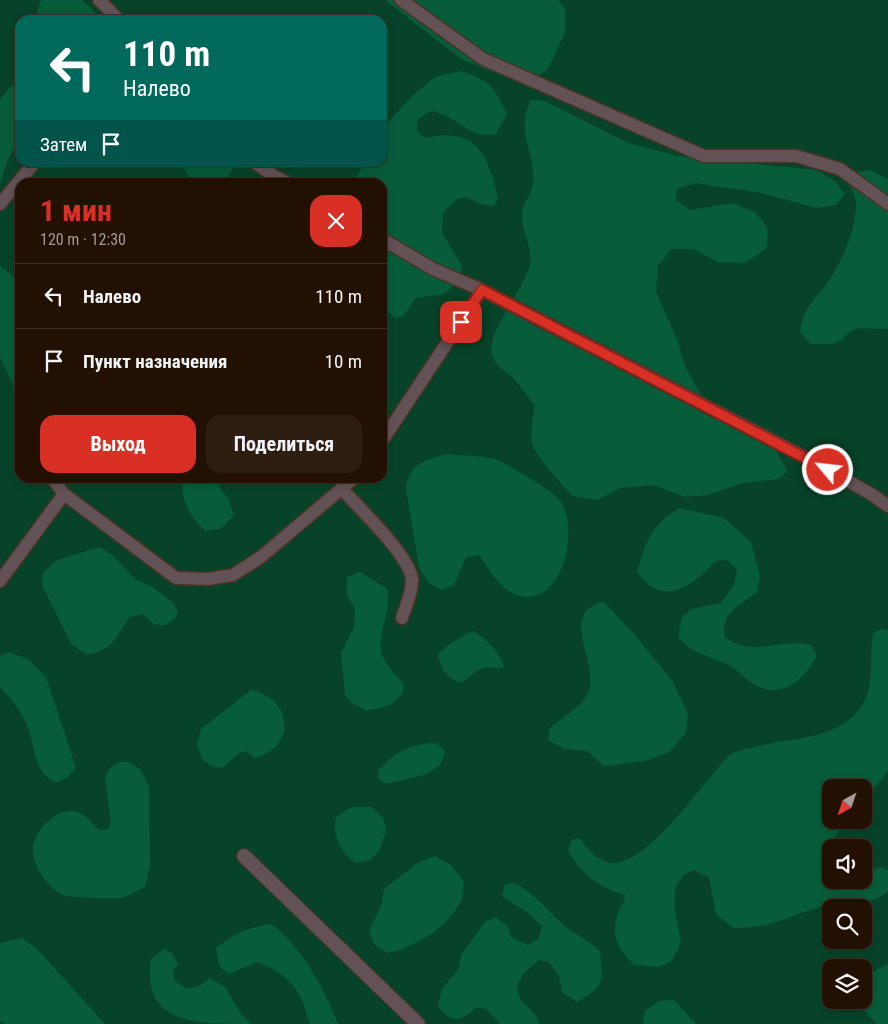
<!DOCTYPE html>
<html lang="ru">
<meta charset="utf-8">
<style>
body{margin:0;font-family:"Roboto Condensed",sans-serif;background:#2e1e12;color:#f1f3f6;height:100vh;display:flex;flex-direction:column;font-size:19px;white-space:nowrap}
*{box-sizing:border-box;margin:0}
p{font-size:16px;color:#a29d9a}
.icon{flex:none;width:28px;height:28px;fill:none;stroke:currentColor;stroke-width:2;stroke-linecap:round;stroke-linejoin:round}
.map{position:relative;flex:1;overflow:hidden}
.panel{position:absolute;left:15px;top:178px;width:372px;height:305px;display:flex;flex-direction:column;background:#221003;border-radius:15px;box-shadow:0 2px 8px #0003,0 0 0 1px #3f3025}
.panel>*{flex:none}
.hud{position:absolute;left:15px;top:15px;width:372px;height:152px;border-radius:15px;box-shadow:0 2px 8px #0003,0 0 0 1px #3f3025;background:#00695c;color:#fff;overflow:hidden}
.needle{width:32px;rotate:220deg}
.controls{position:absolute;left:822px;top:779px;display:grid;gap:10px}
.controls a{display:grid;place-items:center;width:50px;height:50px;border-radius:10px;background:#221003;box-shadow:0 2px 8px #0003,0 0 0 1px #3f3025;font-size:25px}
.pin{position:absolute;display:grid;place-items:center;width:42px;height:42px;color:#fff;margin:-21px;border-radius:10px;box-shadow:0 2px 8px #0006}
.me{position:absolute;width:55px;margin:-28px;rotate:298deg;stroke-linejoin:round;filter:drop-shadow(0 0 4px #0008)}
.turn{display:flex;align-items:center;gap:18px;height:105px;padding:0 25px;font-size:22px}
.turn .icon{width:65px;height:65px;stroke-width:2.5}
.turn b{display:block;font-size:35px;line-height:42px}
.then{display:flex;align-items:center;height:48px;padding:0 25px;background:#0003;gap:10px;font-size:19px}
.round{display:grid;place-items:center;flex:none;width:52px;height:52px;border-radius:15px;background:#2e1e12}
.head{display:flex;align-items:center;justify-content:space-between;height:85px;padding:0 25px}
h1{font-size:30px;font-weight:700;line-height:38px;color:#d93025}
.primary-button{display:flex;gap:10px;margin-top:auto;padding:10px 25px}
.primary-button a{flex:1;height:58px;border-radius:15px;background:#d93025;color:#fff;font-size:20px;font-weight:700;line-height:58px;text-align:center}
.primary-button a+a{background:#2e1e12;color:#f1f3f6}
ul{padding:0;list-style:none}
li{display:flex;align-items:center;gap:15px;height:65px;padding:0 25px;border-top:1px solid #3f3025}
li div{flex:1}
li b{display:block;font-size:19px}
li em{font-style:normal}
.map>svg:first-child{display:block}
.green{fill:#074328;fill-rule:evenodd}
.forest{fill:#075d39}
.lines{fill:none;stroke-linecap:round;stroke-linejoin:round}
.service-casing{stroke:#4a3322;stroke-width:15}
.minor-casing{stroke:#4a3322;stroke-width:16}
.service{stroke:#635255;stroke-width:12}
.minor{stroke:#635255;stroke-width:14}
.route-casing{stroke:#8d1f18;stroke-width:12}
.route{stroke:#d93025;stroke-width:9}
</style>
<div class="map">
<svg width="888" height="1024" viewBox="0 0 888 1024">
<rect width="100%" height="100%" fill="#2e1604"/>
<path class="green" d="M0 0H888V1024H0ZM20 20H382V162H20ZM20 182H382V478H20ZM831 788H864V820H831ZM831 848H864V880H831ZM831 908H864V940H831ZM831 968H864V1000H831Z"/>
<g class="forest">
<path d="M41 0H82L102 20H35Z"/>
<path d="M385 0H558L565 8V32L548 69 538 76 514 80 461 59Z"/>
<path d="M20 71V141L8 159 0 184V99L16 81Z"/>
<path d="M460 71C491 81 493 85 507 114L496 134C467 140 459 115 430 111L417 120V131L425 138C477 126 488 155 498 199L494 206 480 204 466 197 457 199 443 212 442 233 461 264 462 276 445 294 416 298 404 315 396 318 383 308 382 182H353L365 163 382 162 383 134 389 122 412 96 435 77Z"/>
<path d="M531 100 545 101 628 143 678 156 816 170 834 180 845 194 836 205 817 208 761 193 694 183 677 189 676 200 690 210 733 203 756 213 767 227V248L745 263 718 262 693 249H671L658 266 656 292 678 342 686 369 702 396 753 432 777 452 787 471 779 479 742 483 708 495 685 497 654 485 620 488 597 500 572 496C562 483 535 457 532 442 530 430 533 417 535 406 528 397 522 388 514 379 506 370 496 368 492 355 486 331 526 287 530 264 533 249 523 234 522 219 520 203 533 196 533 181 535 149 515 134 531 100Z"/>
<path d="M181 163H233L232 170 225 182C198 182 194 189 181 163Z"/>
<path d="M870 170 888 179V329L859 328 850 331 842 340 832 344H811L800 332C804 304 816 300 830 279 844 257 857 228 856 202 855 196 852 189 849 183L858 172Z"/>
<path d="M0 266 20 282V399L0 357Z"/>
<path d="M446 454C461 456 480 455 495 459 504 462 550 490 557 497 583 523 563 614 514 594 499 588 488 567 479 555L466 557 454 585 442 590 429 583 419 568 406 488C409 464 425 460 446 454Z"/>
<path d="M182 478H215L216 483 228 499 234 516 220 529 205 531C188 513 182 503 182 478Z"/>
<path d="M680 508 724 518 751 542 760 576 757 592C741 605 719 613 725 637 754 659 781 637 811 645L817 656C805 677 786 698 759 687 747 682 739 670 727 664 707 655 693 654 678 637L682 617 692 609 721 603 734 585 737 569 727 560 716 561C692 586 662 610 637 571 647 541 651 524 680 508Z"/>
<path d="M100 547 112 555 136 580 151 586 172 602 178 612 175 619 164 626 154 624 143 614 130 617C114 638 115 649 87 655L71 644 42 585 43 573 57 560Z"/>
<path d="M360 572 387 589C392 610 376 638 382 655 386 666 397 676 404 684L403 693 390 705 367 711 352 703 345 695 341 653 354 628 355 608 347 596V577Z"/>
<path d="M604 602 635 635 673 682 688 714 686 733 669 752 645 761 604 766 587 751 564 749 548 740 550 728C561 718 579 709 587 695 603 667 555 612 604 602Z"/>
<path d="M881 629 888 630V771L872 791 864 797V788H831V820H846C830 840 831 856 831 880H864V873L880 867 888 870V891C874 905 848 905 830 902 820 908 812 909 801 913 773 924 764 927 733 928L716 914 709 878 694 870 683 875 675 889V911L681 943 671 962 658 967 634 965C618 948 610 937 618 913 620 906 625 903 625 895 598 887 582 874 568 851L572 840 580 838C587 848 598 862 612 863 646 864 693 796 715 772 719 767 724 759 730 755 735 751 745 749 751 748 784 738 825 741 851 718 879 694 868 664 873 633Z"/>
<path d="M473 631C487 639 500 652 504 667 497 670 495 667 488 667 478 668 469 677 462 683 446 678 441 670 438 654 446 646 463 635 473 631Z"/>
<path d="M8 652 28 659 46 677 76 768 67 778 55 783C32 769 36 748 27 725 20 710 11 698 0 687V656Z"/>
<path d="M251 690C293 698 297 747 255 758L246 751 238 754 222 768 211 766 202 759 197 744 201 729Z"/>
<path d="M436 743 445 751 440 765 425 775 390 783H384L379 779 378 771C395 751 411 744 436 743Z"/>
<path d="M119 762H128L140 769 149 786 150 864 145 886C121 901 121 899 92 898 84 897 74 898 66 896 50 891 31 865 33 848 35 828 62 802 82 814 88 818 94 825 99 830L108 829 111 823 105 777 110 768Z"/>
<path d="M351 807H371L383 818 386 830 380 850 370 860 356 863C340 852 332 836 336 817Z"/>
<path d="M435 856 451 865 463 880C463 886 464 897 460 903 445 929 416 947 388 953L375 945 369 931 381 906 384 889 416 864Z"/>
<path d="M514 883C533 892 544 906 559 921 571 932 587 939 600 951 603 982 605 986 577 1002L562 992 559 976 549 962 539 960 524 973 517 985 520 999 537 1017 539 1024H500L486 1009 477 1007C460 1022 453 1024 438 1007L442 989 459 968 461 955 485 922 496 917 508 927 511 937 528 945 539 938 542 926 528 913 502 896 505 885Z"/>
<path d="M271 924C301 945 325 990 338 1024H310C301 991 290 974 257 962L229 974 220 967 216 949C231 934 250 927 271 924Z"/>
<path d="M22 938 38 950 105 1024H6L0 1021V943Z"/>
<path d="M164 949 172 953 178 964 173 971 175 981 187 989 199 986 210 978 225 987 241 1014 251 1024C195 1024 141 1024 151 959Z"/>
<path d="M888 964V1024H876L856 1000H864V976Z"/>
<path d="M674 1000 696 1024H643L645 1011 659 1001Z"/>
</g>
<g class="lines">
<defs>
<g id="service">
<path d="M99 0 119 20"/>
<path d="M401 0 483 59 704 156H796L840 169 888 204"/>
<path d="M254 162 274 176"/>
<path d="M267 182 274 176 286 182"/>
<path d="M0 204 35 162"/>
<path d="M382 239 433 269 482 290 382 441"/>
<path d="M482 290 814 462 871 494 888 506"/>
<path d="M52 478 64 494 176 578 208 579 233 575 261 557 354 478"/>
<path d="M342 489C359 508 411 557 412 580 412 594 406 605 402 618"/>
<path d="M0 581 64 494"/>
</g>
<path id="minor" d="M244 856 418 1024"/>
</defs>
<use href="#service" class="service-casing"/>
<use href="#minor" class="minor-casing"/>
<use href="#service" class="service"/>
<use href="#minor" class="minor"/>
</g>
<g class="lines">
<defs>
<path id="route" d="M461 322 482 290 828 470"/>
</defs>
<use href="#route" class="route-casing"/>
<use href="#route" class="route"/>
</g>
</svg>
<div class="controls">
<a><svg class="needle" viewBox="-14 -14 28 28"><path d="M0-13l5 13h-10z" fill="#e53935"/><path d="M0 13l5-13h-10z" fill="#a29d9a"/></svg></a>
<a><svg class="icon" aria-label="sound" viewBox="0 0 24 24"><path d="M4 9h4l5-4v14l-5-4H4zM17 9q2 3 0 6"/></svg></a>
<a><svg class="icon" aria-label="search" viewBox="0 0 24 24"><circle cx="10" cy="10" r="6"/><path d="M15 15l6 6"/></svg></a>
<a><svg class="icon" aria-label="layers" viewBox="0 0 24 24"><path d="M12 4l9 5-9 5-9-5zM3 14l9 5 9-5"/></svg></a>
</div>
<div class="pin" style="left:461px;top:322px;background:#d93025"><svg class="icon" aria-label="arrive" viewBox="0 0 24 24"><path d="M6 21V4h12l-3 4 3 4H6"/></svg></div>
<svg class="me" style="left:828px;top:470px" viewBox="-20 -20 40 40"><circle r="17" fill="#d93025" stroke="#fff" stroke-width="3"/><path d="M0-11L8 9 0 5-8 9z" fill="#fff"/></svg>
<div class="hud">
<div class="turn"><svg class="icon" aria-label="left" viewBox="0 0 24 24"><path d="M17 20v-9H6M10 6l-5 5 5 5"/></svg><div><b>110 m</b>Налево</div></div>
<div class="then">Затем<svg class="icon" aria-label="arrive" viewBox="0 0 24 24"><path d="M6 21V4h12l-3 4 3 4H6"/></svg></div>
</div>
<section class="panel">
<div class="head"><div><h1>1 мин</h1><p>120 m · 12:30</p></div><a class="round" style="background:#d93025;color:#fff"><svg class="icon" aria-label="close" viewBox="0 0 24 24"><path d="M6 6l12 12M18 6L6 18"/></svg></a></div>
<ul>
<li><svg class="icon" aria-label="left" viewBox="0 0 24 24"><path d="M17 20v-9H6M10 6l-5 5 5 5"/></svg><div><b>Налево</b></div><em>110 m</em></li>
<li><svg class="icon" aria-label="arrive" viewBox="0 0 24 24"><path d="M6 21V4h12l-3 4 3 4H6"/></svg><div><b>Пункт назначения</b></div><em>10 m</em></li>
</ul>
<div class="primary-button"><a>Выход</a><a>Поделиться</a></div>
</section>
</div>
